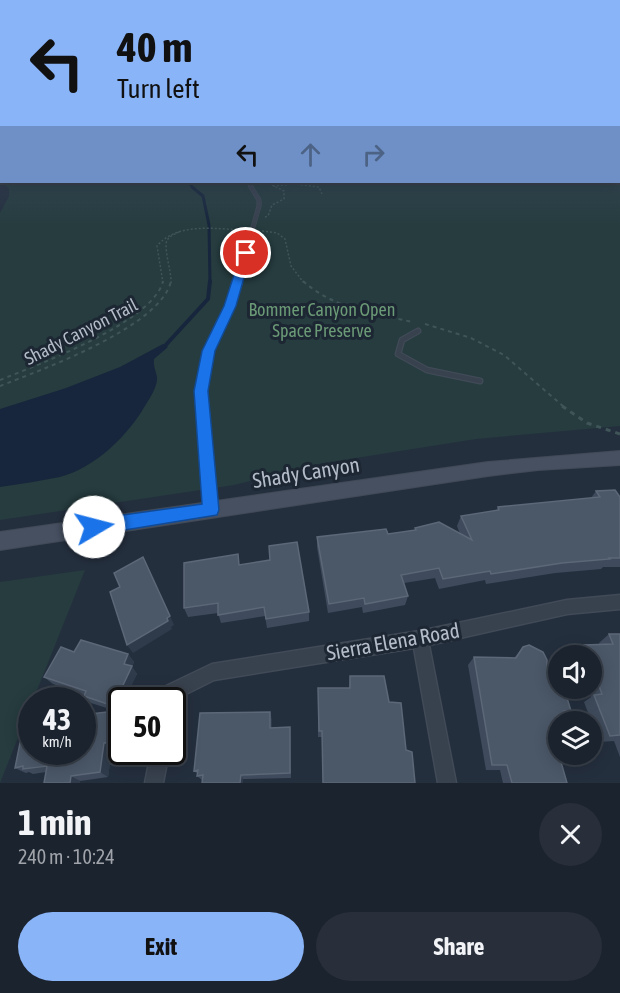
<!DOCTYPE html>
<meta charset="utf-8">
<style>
body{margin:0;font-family:"Asap Condensed",sans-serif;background:#282f3a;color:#f1f3f6;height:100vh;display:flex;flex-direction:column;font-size:22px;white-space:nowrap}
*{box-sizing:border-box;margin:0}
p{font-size:20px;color:#a0a4aa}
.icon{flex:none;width:33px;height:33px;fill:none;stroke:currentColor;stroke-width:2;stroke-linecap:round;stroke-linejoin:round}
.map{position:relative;height:783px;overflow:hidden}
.details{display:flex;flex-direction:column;background:#1b232e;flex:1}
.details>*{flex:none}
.guide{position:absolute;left:0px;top:0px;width:621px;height:183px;box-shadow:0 3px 15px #0003,0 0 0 2px #39404a;background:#8ab4f8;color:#111;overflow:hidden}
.tools{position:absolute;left:548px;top:645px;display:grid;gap:12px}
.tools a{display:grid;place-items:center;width:54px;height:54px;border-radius:50%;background:#1b232e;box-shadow:0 3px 15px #0003,0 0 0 2px #39404a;font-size:30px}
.speed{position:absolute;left:18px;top:687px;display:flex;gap:12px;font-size:30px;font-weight:700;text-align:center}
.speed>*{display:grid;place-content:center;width:78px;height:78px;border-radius:50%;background:#1b232e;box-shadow:0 3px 15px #0003,0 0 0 2px #39404a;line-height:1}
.speed small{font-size:15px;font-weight:400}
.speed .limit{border:3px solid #111;border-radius:9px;background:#fff;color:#111}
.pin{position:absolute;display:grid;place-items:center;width:51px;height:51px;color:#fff;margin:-26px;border:3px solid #fff;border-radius:50%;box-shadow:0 2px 6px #0007}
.me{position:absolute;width:66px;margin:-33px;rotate:82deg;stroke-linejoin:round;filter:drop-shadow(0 0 4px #0008)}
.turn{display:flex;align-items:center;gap:21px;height:126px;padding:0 18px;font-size:27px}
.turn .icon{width:78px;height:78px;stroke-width:2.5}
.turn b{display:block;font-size:42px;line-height:51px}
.lanes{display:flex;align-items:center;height:57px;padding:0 18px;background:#0003;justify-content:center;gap:30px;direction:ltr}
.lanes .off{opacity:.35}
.round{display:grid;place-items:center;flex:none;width:63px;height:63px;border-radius:32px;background:#282f3a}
.head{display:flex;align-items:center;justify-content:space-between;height:102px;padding:0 18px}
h1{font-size:36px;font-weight:700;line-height:45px}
.action{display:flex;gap:12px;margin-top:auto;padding:12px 18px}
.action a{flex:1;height:69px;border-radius:36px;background:#8ab4f8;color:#111;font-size:24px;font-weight:700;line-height:69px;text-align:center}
.action a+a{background:#282f3a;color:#f1f3f6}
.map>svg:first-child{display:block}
.green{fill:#263c3f}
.water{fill:#17263c}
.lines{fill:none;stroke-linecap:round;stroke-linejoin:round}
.stream-far2{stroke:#17263c;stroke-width:2}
.stream-far1{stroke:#17263c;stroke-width:3}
.stream{stroke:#17263c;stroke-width:4}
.service-far3-casing{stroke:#414a57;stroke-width:4.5}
.service-far2-casing{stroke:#414a57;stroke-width:5}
.service-far1-casing{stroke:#414a57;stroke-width:7}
.service-casing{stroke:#414a57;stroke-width:8}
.minor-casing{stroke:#414a57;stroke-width:3}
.secondary-casing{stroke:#414a57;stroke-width:2}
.path-far2{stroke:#3f5557;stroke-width:1.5;stroke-dasharray:2 2;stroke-linecap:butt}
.path-far1{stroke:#3f5557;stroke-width:2;stroke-dasharray:4 4;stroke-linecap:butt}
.path{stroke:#3f5557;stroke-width:3;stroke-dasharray:5 5;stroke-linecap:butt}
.service-far3{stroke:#38414e;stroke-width:3}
.service-far2{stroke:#38414e;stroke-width:4}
.service-far1{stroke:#38414e;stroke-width:4.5}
.service{stroke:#38414e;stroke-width:6}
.minor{fill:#38414e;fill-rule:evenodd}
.secondary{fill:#465061;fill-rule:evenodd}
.wall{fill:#3f4b5c}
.shaded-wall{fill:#2f3b4b}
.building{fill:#4b5868;stroke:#5c6777;stroke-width:1.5}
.route{fill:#1a73e8;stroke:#114b97;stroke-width:1.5}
.labels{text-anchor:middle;stroke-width:6;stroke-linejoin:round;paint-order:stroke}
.park-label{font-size:18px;fill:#6b9a76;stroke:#1d2633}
.street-label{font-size:18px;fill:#b4bcc9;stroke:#1d2633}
.near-street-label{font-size:21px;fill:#b4bcc9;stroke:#1d2633}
</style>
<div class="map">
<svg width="620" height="783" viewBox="0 0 620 783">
<rect width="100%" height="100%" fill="#242f3e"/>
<g class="green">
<path d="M620 115V426L476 439 318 464 234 485 0 520V213L9 196V189L2 182H620Z"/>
<path d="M85 570 0 783V582Z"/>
</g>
<path class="water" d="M163 344 168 347 154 359C153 366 156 371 157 377 158 388 147 402 142 411 124 439 94 468 60 477 40 481 20 484 0 487V409L66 388 120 367Z"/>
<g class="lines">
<path class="stream-far2" d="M187 182 194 188"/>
<path class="stream-far1" d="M192 187 203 196 209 225 210 283"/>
<path class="stream" d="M163 348 208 299 210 281"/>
<defs>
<path id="service-far3" d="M248 182 252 188"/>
<path id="service-far2" d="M237 283 259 206V200L251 187"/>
<g id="service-far1">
<path d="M418 331 402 340 398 354 427 370 480 381"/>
<path d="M202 407 201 391 208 351 230 306 237 281"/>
</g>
<path id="service" d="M202 406 211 508"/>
<g id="minor">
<path d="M0 126 2 127V130H0Z"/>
<path d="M0 143H2V147L0 148Z"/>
<rect x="0" y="155" width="2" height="4"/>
<path d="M620 595V609L567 614 429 645 456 783H438L414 648 214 680 178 698 175 706 172 707V700H161L164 687 212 664 420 631 567 600Z"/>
<path d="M151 752H169L163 783H145Z"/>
</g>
<path id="secondary" d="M620 451V465L538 470 488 476 0 550V532L488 462Z"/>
</defs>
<use href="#service-far3" class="service-far3-casing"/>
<use href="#service-far2" class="service-far2-casing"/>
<use href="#service-far1" class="service-far1-casing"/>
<use href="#service" class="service-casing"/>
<use href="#minor" class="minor-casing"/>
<use href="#secondary" class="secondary-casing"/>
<g class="path-far2">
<path d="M273 186 295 184 319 187 322 194"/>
<path d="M265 217 268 216 272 205 284 199V191L266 182"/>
<path d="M262 231 277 233 285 239 291 266 304 283"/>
<path d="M163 283 157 246C177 222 216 229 244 230"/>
<path d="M171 283C172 273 162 244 168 239 171 235 177 233 181 231"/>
</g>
<g class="path-far1">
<path d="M303 281C333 308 374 314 413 322"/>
<path d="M425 324 471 338 504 355 564 407"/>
<path d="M0 380C37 365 154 322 163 281"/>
<path d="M0 386C41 370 161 327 171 281"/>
</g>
<path class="path" d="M562 406 587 423 620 434"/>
<use href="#service-far3" class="service-far3"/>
<use href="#service-far2" class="service-far2"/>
<use href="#service-far1" class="service-far1"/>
<use href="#service" class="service"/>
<use href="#minor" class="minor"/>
<use href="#secondary" class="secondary"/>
</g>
<g class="wall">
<path d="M596 491 620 497V567H603L601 569 555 573 486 584 485 580 439 589 435 578 404 583 408 596 405 605 363 613 362 607 328 613 317 547V537L388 534 415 530V528L460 534 457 526 461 516 496 511 498 507 591 498Z"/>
<path d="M240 565 309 612V621L267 628 265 616 221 623 218 613 188 617 184 608Z"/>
<path d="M609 634H620V757L614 741 599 742 584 702 591 697 588 688H591V656H576L575 653 584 645H600L599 643Z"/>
<path d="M523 647 547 672 571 711 565 715 578 755 568 760 560 761 567 783H503L500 770H486L468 665 474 657 514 658Z"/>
<path d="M74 652 128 654 134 662 132 667 137 674 122 700V713L91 703 84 696V695L53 684 44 677Z"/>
<path d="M350 676 389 702 406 750 415 783H323L322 737H318V695L349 688Z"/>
<path d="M82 715 118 748 112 749 108 777 80 781 46 772 33 774 29 772 26 773 15 768Z"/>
<path d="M272 719V728L290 727 291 778 202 780 197 776 198 774 194 771Z"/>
</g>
<g class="shaded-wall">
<path d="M143 557 174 625 171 627 172 629 133 653 127 645Z"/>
<path d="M128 654 134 662 132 667 137 674 125 700H122V712L116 707 124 664Z"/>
<path d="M115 711 122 717 118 748 111 742Z"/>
<path d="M270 712 272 719V734L270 728Z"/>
<path d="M104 743 112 749 108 777 100 772Z"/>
<path d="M241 775 243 779V783H240Z"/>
<path d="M71 776 80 781V783H70Z"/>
</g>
<g class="building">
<path d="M615 490 620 497V558H609L610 559 562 563 491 574 490 571 443 579 439 568 401 575 408 596 365 604 364 598 329 604 317 537 386 529 388 534 416 530 415 528 439 522 472 540 461 516 499 510 498 507 600 497 596 491Z"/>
<path d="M297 542 309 612 266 619 264 607 218 615V603L184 608V563L238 554 239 565 270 560 269 546Z"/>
<path d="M143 557 170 616 167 618 168 621 127 645 110 592 120 587 114 573Z"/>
<path d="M609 634H620V735L610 736 594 695 602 694 591 664V656H588L584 645 613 644Z"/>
<path d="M81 640 128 654 124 664 132 666 117 698 116 707 84 696 86 691 44 677 61 647 74 652Z"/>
<path d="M529 645 543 652 547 660V672L558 671V688H564L571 711H564L567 722H558V754L578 755H559L567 783H512L507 765H492L474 657 516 658 523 647Z"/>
<path d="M350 676H384L389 702 401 703 406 750 412 752 415 783H323L322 731H319L318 688H350Z"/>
<path d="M115 711 111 742 104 743 100 772 71 776 70 783H44L47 766 23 769V766L15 768 24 723 32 722V752H82V715Z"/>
<path d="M270 712V728L290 727V773L241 775 240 783H202L203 775 197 776 198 770 194 771 200 713Z"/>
</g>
<linearGradient id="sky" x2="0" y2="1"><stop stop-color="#141a22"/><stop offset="0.51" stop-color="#3f4d63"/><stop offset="1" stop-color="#3f4d63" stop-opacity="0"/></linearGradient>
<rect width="620" height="225" fill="url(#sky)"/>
<path class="route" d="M246 250 251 253 236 306 215 351 208 391 219 510 217 515 94 535 88 533 85 527 88 522 94 519 202 504 194 391 202 351 224 306 241 253Z"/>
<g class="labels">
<g class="park-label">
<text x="322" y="316">Bommer Canyon Open<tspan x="322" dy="21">Space Preserve</tspan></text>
</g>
<g class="street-label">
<text transform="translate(81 332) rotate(-27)" y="6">Shady Canyon Trail</text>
</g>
<g class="near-street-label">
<text transform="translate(306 473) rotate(-9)" y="7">Shady Canyon</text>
<text transform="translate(393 642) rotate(-10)" y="7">Sierra Elena Road</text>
</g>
</g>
</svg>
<div class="tools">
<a><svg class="icon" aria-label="sound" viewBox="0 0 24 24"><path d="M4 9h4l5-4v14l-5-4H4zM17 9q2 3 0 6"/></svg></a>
<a><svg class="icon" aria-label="layers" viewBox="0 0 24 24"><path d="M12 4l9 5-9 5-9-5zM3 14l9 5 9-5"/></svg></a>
</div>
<div class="speed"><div>43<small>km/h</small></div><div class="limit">50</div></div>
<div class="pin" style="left:246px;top:253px;background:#d93025"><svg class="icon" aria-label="arrive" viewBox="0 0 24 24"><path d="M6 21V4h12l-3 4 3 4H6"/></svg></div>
<svg class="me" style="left:94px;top:527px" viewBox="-20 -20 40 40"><circle r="19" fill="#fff"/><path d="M0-13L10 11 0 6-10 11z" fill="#1a73e8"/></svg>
<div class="guide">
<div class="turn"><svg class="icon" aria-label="left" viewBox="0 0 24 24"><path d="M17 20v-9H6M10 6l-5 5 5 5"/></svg><div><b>40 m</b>Turn left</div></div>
<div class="lanes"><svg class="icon" aria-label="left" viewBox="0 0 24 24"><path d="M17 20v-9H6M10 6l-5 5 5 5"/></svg><svg class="icon off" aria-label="ahead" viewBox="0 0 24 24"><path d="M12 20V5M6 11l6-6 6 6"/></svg><svg class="icon off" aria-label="right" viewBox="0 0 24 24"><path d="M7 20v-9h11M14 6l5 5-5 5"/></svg></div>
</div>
</div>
<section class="details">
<div class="head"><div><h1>1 min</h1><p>240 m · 10:24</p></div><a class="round"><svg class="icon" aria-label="close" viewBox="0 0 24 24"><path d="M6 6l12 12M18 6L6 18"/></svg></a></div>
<div class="action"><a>Exit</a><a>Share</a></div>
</section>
